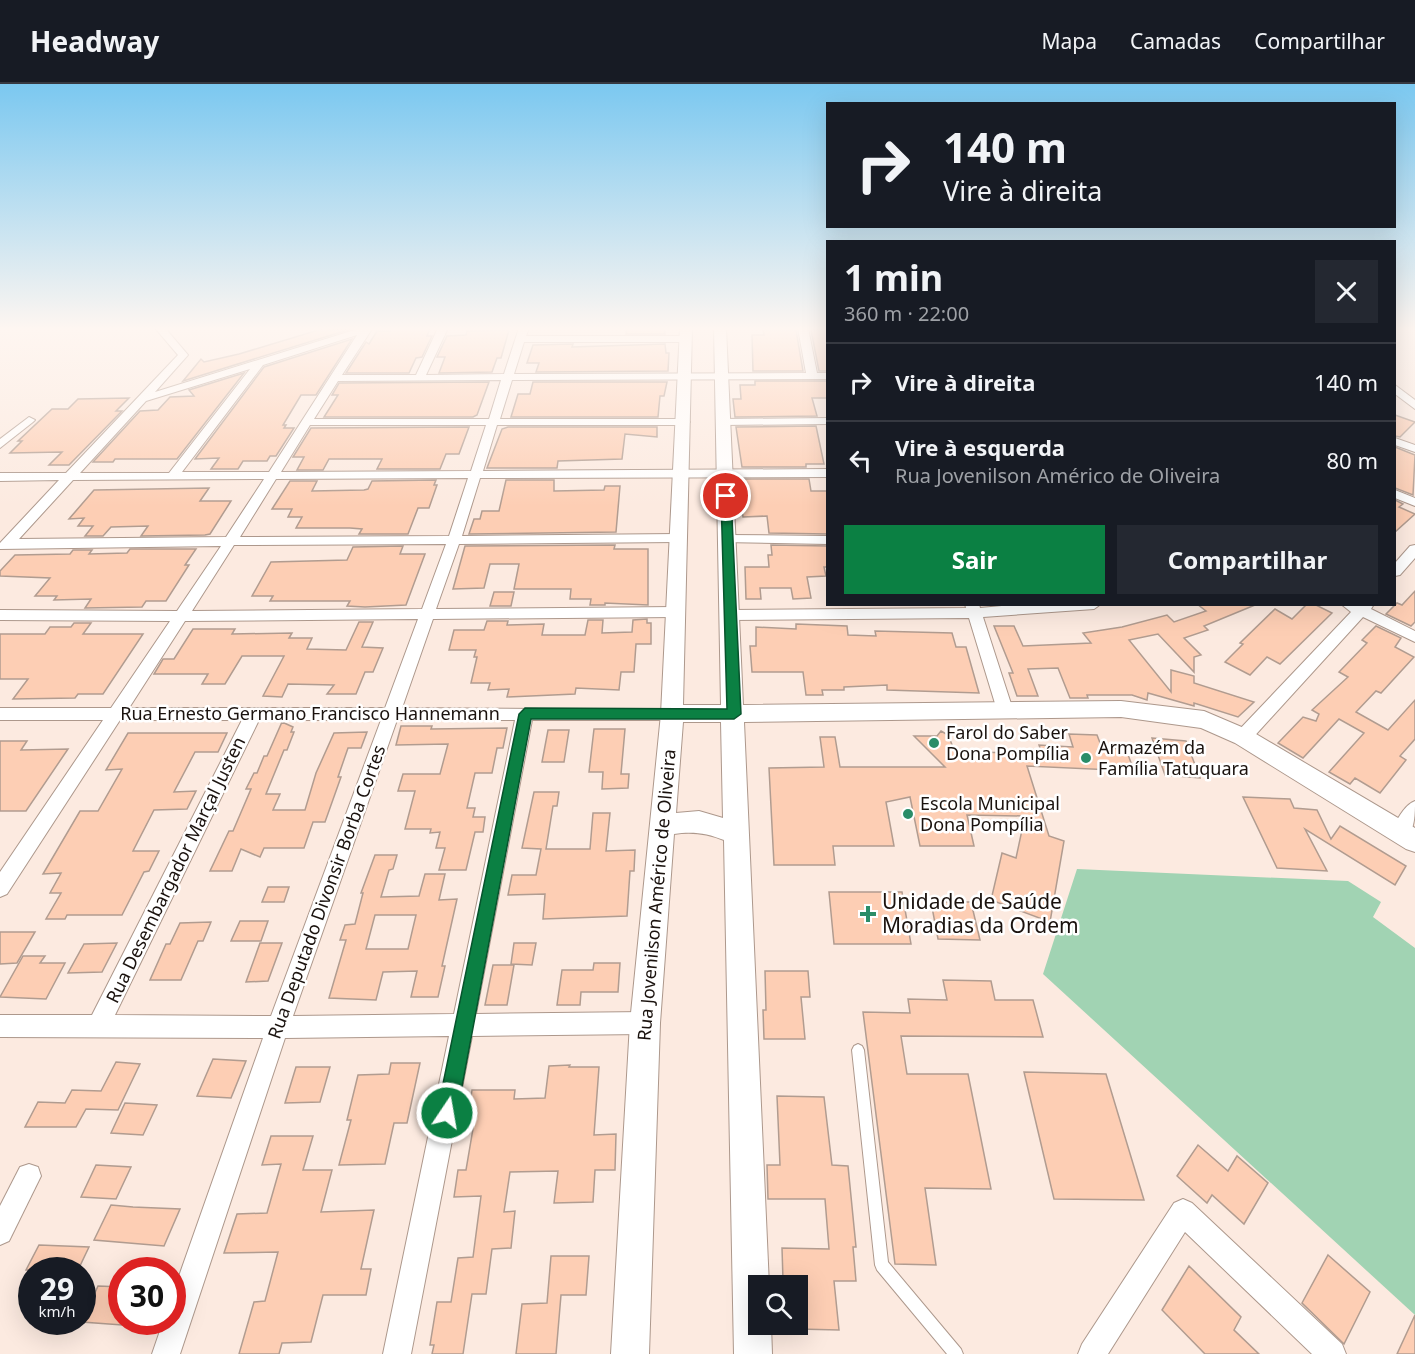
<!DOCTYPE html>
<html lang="pt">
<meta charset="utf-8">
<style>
body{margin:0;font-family:"Noto Sans",sans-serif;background:#242831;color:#f1f3f6;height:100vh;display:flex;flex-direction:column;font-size:22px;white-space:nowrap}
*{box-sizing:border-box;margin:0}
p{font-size:20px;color:#9ea1a6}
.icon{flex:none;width:33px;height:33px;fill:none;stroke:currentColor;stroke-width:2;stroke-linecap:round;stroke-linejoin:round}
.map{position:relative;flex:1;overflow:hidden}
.details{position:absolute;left:826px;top:156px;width:570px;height:366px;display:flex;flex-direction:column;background:#171b24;border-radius:0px;box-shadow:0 6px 24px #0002}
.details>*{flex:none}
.guide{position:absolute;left:826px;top:18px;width:570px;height:126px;border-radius:0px;box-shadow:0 6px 24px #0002;background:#171b24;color:#f1f3f6;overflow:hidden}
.buttons{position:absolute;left:748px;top:1191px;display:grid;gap:12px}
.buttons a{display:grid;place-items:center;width:60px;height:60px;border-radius:0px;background:#171b24;box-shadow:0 6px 24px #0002;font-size:30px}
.speed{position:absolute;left:18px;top:1173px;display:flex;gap:12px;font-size:30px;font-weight:700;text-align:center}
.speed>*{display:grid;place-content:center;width:78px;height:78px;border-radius:50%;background:#171b24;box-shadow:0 6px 24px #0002;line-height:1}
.speed small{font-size:15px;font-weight:400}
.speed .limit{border:9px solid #d22;background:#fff;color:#111}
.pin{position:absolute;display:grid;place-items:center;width:51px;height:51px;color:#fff;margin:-26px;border:3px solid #fff;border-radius:50%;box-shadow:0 2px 6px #0007}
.me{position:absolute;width:66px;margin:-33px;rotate:12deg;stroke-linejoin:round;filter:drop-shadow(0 0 4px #0008)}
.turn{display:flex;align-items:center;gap:21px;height:126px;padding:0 18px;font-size:27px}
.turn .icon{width:78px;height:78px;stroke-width:2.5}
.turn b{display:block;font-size:42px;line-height:51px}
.round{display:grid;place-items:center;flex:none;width:63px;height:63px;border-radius:0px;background:#242831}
.summary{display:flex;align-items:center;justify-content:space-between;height:102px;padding:0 18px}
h1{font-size:36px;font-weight:700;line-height:45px}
.cta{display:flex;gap:12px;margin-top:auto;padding:12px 18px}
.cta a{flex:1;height:69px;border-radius:0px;background:#0b8043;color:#fff;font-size:24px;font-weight:700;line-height:69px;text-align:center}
.cta a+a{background:#242831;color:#f1f3f6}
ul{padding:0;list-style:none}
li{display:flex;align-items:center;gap:18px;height:78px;padding:0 18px;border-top:2px solid #363941}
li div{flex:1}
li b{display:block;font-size:22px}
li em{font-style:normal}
header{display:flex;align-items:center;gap:36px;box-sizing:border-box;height:84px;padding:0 30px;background:#171b24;border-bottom:2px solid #363941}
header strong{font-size:28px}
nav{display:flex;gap:33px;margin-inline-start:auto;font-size:21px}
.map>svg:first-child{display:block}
.green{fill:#a1d3b3}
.building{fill:#fdceb4;stroke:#b19c90;stroke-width:1.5;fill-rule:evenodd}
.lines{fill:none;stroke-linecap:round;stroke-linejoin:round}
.lane-casing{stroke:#ad988c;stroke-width:2}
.street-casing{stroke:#ad988c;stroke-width:2}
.secondary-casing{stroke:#ad988c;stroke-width:2}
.lane{fill:#fff;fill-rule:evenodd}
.street{fill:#fff;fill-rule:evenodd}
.secondary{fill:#fff;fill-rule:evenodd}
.route{fill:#0b8043;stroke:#07532c;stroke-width:1.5}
.poi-dot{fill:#2a8d68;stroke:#fff;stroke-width:2}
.labels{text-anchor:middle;stroke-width:5;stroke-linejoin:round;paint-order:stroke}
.street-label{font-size:18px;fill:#1a120e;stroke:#fff}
.poi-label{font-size:18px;fill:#1a120e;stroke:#fff;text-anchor:start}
.near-poi-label{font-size:21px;fill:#1a120e;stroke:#fff;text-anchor:start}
</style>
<header>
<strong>Headway</strong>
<nav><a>Mapa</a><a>Camadas</a><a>Compartilhar</a></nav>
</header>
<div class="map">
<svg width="1415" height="1270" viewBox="0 0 1415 1270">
<rect width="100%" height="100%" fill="#fceae0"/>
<path class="green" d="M1077 785 1348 797 1381 818 1373 833 1415 864V1231L1043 890Z"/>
<g class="building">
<path d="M325 244 328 246 351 245 183 297 201 275 204 278 239 270Z"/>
<path d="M391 244H430L427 252H432L422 273 416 274 409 289H346L366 258 369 260 377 247H390Z"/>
<path d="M664 244 665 250H626L627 245Z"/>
<path d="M828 245V287H819L811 246Z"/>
<path d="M509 246 501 274H497L492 288 439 289 445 273H437L447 252 466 251 467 247Z"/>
<path d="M763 246H796L803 287H753L752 251H764Z"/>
<path d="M352 255 316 311H301L283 341H286L284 344H294L276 372H270L267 377H243L238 385H211L219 374 195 375 264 283Z"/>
<path d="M573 260 572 263 665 260 666 269H669L668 287 536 288 539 279H527L533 261Z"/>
<path d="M244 289 177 375H115L113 378H93L140 327 158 326 170 313 194 312 189 306Z"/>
<path d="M755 297H828V314H812L817 332 735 333 733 315H741L740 301H755Z"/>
<path d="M489 298 477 331 473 333H324L338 311H332L339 299Z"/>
<path d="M533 298H667L664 312H660L658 333H511L518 310H530Z"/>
<path d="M129 314 116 327H122L69 381H49L62 368 10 369 22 357H18L52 325H68L78 315Z"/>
<path d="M1395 331 1415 338 1400 353 1395 352Z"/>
<path d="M816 342 824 380H806V383H742L736 343Z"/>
<path d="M469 343 459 370H446L440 385H377L382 375H329L323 386H297L304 373H293L311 344Z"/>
<path d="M508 343H657V353L625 350 622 375 558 377 557 384H487L502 345Z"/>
<path d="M1395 363 1415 371 1413 411 1395 404Z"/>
<path d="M744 395H809L811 407H828V450L769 449 767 432 743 433 739 402H744Z"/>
<path d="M436 396 434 401H437L429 424H418L408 450H359L362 445 350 444H296L302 433H288L292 425H272L290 397H317L312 407 364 406 368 405 372 397Z"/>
<path d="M506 396H554V407L604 406 605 402H620L616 448 469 450 474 435H480L482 427H499Z"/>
<path d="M209 404 200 417H231L210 450 205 451 141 452 148 442 111 443 103 452H85L93 442H78L84 434 69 435 94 406Z"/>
<path d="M1395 416 1403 420 1399 423 1415 430 1395 448Z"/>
<path d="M615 461 614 465H648V521L605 519V521H590L591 515H570L571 505H514L519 480H490L484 504 453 505 465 462Z"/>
<path d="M771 461 828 462V483H824L826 492 807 493 811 514 793 515 791 504H760L761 515H746L745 483H769L768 471H772Z"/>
<path d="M403 462 400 470H425L406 521 365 523 347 522 350 517H270L273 512H252L271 478 347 476 353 463Z"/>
<path d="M130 465H196L185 481H189L166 517H146L142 523 85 524 91 515 54 516 57 512H35L50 494 0 492V487L15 471 70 470 73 466H92L89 470 127 469Z"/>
<path d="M1415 507V538L1411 542 1386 530 1397 519 1402 521Z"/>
<path d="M494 508H514L511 522H490Z"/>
<path d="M1197 520 1255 521 1204 542 1208 546 1184 554 1201 571 1194 573V588L1158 550 1129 556 1171 608V586L1194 592V599L1254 618 1238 633 1194 619V622L1148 609 1147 616 1132 611H1087L1088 614H1070L1058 584 1028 585 1038 612H1017L1009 589H1013L994 542H1014L1023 562 1091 559 1083 549 1122 543 1167 531 1174 538 1206 527Z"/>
<path d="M1307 520H1314L1332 529 1280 580 1267 573 1250 591 1225 578 1243 560 1240 559 1275 525 1292 535Z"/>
<path d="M647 535V539H651V560H636L634 588H621L619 606 576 604 575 610 507 613 509 605 488 606 490 599H471L477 573H474L476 566H449L454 546H484L487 537H508L507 541 544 540 542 551H585L588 536H603L602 549 632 548 633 536Z"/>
<path d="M359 538H373L362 563 383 564 373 588H365L356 610H327L334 601 288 600 282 613 263 612 284 572H242L225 600H202L208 590H154L163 575H174L193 545H235L232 550 292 549 289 554H312L307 565 346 566Z"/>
<path d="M74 539H91L83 550H143L103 610H78L75 614 13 615 28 595H0V550H45L50 543H71Z"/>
<path d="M796 540 847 542 848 551 876 552 875 547 952 549 956 563H966L979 609 887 606V601L844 603V606H822L823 611H806L803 588H752L750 562H756V543L796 545Z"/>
<path d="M1376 542 1401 554 1395 563 1414 573 1381 609 1376 607 1356 628 1388 646 1415 616V655L1400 672 1406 676 1380 709 1355 694 1350 700 1329 688 1364 649 1339 635 1303 674 1278 659 1303 633 1316 637 1319 630 1312 626 1348 593 1339 588 1367 559 1362 556Z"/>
<path d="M282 638 293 643 291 648H294L287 666H284L266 710H280L273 726H305L316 689 334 649 367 648 361 664H348L338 693H341L325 738H313L304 764H264L260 773 241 765 232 787H210L229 747H233L251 705H246L254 689H257L264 672H267Z"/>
<path d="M401 642H432L431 645 507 644 503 664H497L492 689H475L467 724H475L473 733H485L483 748H475L466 786H439L445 764H436L440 748 430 749 431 745H405L415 707H398L403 690H440L448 660 396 661Z"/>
<path d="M594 645H625L621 690H629L628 704 602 705 603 688H589Z"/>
<path d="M548 646H569L564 678H542Z"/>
<path d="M941 647 948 651 955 668 1042 669 1039 661 1073 663 1069 650 1097 651 1102 664 1126 665 1134 687 1027 682 1049 752 1064 757 1050 838 991 816 1002 769 1016 774 1025 732 967 731 974 762H920L910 713 886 718 894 762H833L835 781H774L769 684 824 683 820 653H835L840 683H945L914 652H937Z"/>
<path d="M128 649H227L218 668H195L174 708 196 707 187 725 154 726 133 767H159L149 787 144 788 122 831H67L65 835H46L61 809H50L61 789 43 790 80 727H98L122 685 106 686Z"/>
<path d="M1152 654 1186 657 1200 694 1165 691Z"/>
<path d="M0 657H27L21 666 68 665 26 727H0Z"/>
<path d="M534 708H559L557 722H553L546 765H590L593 729H610L606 767 635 766 634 787H630L627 832 543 835 545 810 508 811 512 791H536L541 765 522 764Z"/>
<path d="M1243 713 1290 715 1294 724 1317 726 1331 755 1340 742 1406 782 1395 801 1305 745 1327 787 1277 784Z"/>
<path d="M375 771H397L393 785 389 786 381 813 419 812 425 790H445L439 816 457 815 442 882H445L438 913H411L417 887 383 888 376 916 329 914 346 856H340L345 841 355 840 363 809H361ZM375 831H416L408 865H366Z"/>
<path d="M268 803H289L284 818H262Z"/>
<path d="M829 808H902L911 860H834Z"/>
<path d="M931 818H971L980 856 938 855Z"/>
<path d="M240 837H268L261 857H231Z"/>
<path d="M211 838 203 857H198L181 896H150L166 860H170L180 839Z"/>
<path d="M0 848H35L17 879 0 880Z"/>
<path d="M117 859 102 888 68 889 84 860Z"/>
<path d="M260 859H282L268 897 246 898Z"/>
<path d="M514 859H536L532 881 511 880Z"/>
<path d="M23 872H45L40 879H65L46 915 0 913Z"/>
<path d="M594 879H620L618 908H581L580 921H557L562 886H593Z"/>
<path d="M493 881H514L507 921H485Z"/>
<path d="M765 887H808L810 913H801L805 955H764L763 926H766Z"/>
<path d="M943 896 991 897 995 916H1033L1043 953 901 952 907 990H968L991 1105 925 1104 936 1181 895 1180 863 928 910 929 908 915 947 916Z"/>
<path d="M213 975 246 977 231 1014 197 1012Z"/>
<path d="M116 978 140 980 118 1026 86 1025 76 1043H25L38 1018 65 1019 72 1006 101 1007Z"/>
<path d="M391 979H420L407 1039H394L385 1080 339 1081 351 1036H347L358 991 389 990Z"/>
<path d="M570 981 569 983H599L594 1051 616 1050 615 1086H595L593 1118 554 1119 558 1087 510 1088 504 1128 515 1127 511 1164 492 1165 486 1210H472L463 1270H432L434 1261H430L437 1218H451L458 1174 473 1173 481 1112 454 1113 458 1086H466L474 1039 467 1040 472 1006H515L514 1015 545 1014 549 982Z"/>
<path d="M296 983H330L320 1018 285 1019Z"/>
<path d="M1024 988 1106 990 1144 1116 1054 1115Z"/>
<path d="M777 1012 824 1013 832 1081 848 1082 856 1163H853L856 1197H834L839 1246 798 1245V1202H790V1196H783L782 1164 829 1165 825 1115H768L767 1081H780Z"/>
<path d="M125 1019 157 1021 143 1051 111 1049Z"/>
<path d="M271 1052H313L303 1086H332L321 1128 374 1126 361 1185H371L366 1211H323L311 1258 282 1259 279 1270H239L254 1218 265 1217 278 1168 224 1169 237 1130 267 1129 281 1080 262 1081Z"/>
<path d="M1198 1061 1228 1087 1237 1072 1268 1099 1244 1140 1212 1111 1207 1119 1177 1092Z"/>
<path d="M96 1081 131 1083 116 1115 81 1113Z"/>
<path d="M111 1121 133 1123 180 1125 164 1162 94 1156Z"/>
<path d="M39 1161 89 1163 78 1186H26Z"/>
<path d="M1328 1171 1370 1208 1344 1260 1302 1219Z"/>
<path d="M551 1172H589L586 1211H561L556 1270H516L522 1220 547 1219Z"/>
<path d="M1189 1182 1241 1233 1234 1246 1259 1270H1205L1162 1226Z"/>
<path d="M98 1202 122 1203V1241L82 1238Z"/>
<path d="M1415 1231V1270H1397Z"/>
</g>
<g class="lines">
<defs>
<path id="lane" d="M858 960 862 962 864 966 888 1178 961 1265 963 1270H947L877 1186 875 1181 852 966 854 962Z"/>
<g id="street">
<path d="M155 244H165L188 271 155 308 361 244 372 245 342 291H416L438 244H448L426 291 504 290 519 244H529L526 252H685L690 255 685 258H524L514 290 806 289 798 244H808L817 289H828V295L512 296 500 335H684L690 338 684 341H497L483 387 828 385V393L480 394 462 452 678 450 685 454 678 458 459 460 436 525 675 523 682 528 675 533 433 535 402 624 678 626 680 630 678 634 672 636H532L476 930 645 928 653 931 656 939 653 947 645 950 472 952 411 1270H383L449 952 285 954 180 1270H152L163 1238H172V1212L263 954 0 953V931H92L242 636H120L7 810 0 813V788L103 636H0V624H111L170 537 0 536V526L177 527 221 462 0 465V459L59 396 0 397V389H66L178 271ZM357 251 269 388H182L263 281ZM250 285 169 389H80L146 317ZM501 296 489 335H314L338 297ZM310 341H486L471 387 281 388ZM468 394 449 452 240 453 276 395ZM264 395 226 453 19 455 73 396ZM446 460 422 525 192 527 234 461ZM418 535 385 624H129L185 537ZM259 636H381L271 932 115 931ZM397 636H515L454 930 293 932Z"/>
<path d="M1395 301 1415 316V325L1395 310Z"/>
<path d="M29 333 35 336 33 338 0 364V355Z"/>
<path d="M828 334V340L723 341 717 338 723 335Z"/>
<path d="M1395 354 1415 361V368L1395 361Z"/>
<path d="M1395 406 1415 414V422L1395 414Z"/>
<path d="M727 451 828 452V460L722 458 720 455Z"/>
<path d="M1415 461V474L1400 491 1395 492V479L1410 462Z"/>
<path d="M965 520H979L980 524 1023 520H1101L1094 525 983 533 1013 626 1011 630 1005 632 999 630 997 626 969 534 730 536 723 531 730 526 966 524Z"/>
<path d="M1341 520H1374L1371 525 1415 547V558L1363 533 1249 658 1243 660 1237 658 1235 653 1237 648 1351 528Z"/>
<path d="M1415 717C1415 732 1415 761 1393 754L1391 748C1396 737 1404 721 1415 717Z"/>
<path d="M29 1080 38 1083 41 1092 9 1157 0 1161V1122L20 1083Z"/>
<path d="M1183 1115 1192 1119 1342 1260 1346 1270H1312L1185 1148 1108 1270H1078L1082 1260 1174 1119Z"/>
</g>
<path id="secondary" d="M680 244H692L683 621H721L714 244H726L743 621 1121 617 1204 627 1251 647 1415 744V768L1406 765 1235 659 1201 644 1121 633 744 638 769 1202H759V1240H771L772 1270H734L724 756C707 749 692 747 674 750L660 939 649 1270H611L630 939 661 630ZM683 638H721L723 734 699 727 676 729Z"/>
</defs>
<use href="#lane" class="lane-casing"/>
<use href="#street" class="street-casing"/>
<use href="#secondary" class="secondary-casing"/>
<use href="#lane" class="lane"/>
<use href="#street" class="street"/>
<use href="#secondary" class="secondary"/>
</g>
<linearGradient id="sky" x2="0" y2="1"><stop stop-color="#7bc8f0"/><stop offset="0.58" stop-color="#fef6f1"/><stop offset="1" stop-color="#fef6f1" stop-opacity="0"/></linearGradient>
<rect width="1415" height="422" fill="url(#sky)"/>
<path class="route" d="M726 409 731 412 741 630 734 635H531L457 1029 454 1035 447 1038 440 1035 437 1029 519 630 525 624 727 625 721 412Z"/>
<g class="poi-dot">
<circle cx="934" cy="659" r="6"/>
<circle cx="1086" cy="674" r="6"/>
<circle cx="908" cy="730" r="6"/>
<path d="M865 821h6v6h6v6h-6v6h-6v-6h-6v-6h6z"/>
</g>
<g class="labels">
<g class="street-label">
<text x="310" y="636">Rua Ernesto Germano Francisco Hannemann</text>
<text transform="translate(176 786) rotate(-64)" y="6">Rua Desembargador Marçal Justen</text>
<text transform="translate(327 808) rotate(-70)" y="6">Rua Deputado Divonsir Borba Cortes</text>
<text transform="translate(657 811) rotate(-85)" y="6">Rua Jovenilson Américo de Oliveira</text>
</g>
<g class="poi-label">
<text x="946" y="655">Farol do Saber<tspan x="946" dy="21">Dona Pompília</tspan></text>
<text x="1098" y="670">Armazém da<tspan x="1098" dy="21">Família Tatuquara</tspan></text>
<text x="920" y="726">Escola Municipal<tspan x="920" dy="21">Dona Pompília</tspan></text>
</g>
<g class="near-poi-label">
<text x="882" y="825">Unidade de Saúde<tspan x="882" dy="24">Moradias da Ordem</tspan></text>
</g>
</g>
</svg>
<div class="buttons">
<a><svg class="icon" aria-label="search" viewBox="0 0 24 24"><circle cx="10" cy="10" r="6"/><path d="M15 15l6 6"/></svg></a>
</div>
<div class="speed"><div>29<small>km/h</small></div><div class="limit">30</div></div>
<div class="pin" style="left:726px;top:412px;background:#d93025"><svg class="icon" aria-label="arrive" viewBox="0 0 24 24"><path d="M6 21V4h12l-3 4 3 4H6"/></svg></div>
<svg class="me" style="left:447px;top:1029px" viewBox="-20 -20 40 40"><circle r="17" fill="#0b8043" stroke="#fff" stroke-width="3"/><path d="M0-11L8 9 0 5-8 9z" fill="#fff"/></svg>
<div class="guide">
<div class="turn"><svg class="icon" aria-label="right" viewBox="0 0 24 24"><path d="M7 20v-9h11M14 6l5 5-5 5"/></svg><div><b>140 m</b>Vire à direita</div></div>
</div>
<section class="details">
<div class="summary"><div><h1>1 min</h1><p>360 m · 22:00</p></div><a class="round"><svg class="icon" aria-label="close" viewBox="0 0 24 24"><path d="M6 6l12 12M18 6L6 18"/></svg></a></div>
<ul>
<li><svg class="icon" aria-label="right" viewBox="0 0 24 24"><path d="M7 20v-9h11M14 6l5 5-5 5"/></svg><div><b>Vire à direita</b></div><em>140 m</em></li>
<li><svg class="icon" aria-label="left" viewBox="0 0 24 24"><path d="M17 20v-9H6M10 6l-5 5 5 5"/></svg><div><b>Vire à esquerda</b><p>Rua Jovenilson Américo de Oliveira</p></div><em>80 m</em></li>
</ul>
<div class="cta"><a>Sair</a><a>Compartilhar</a></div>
</section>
</div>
